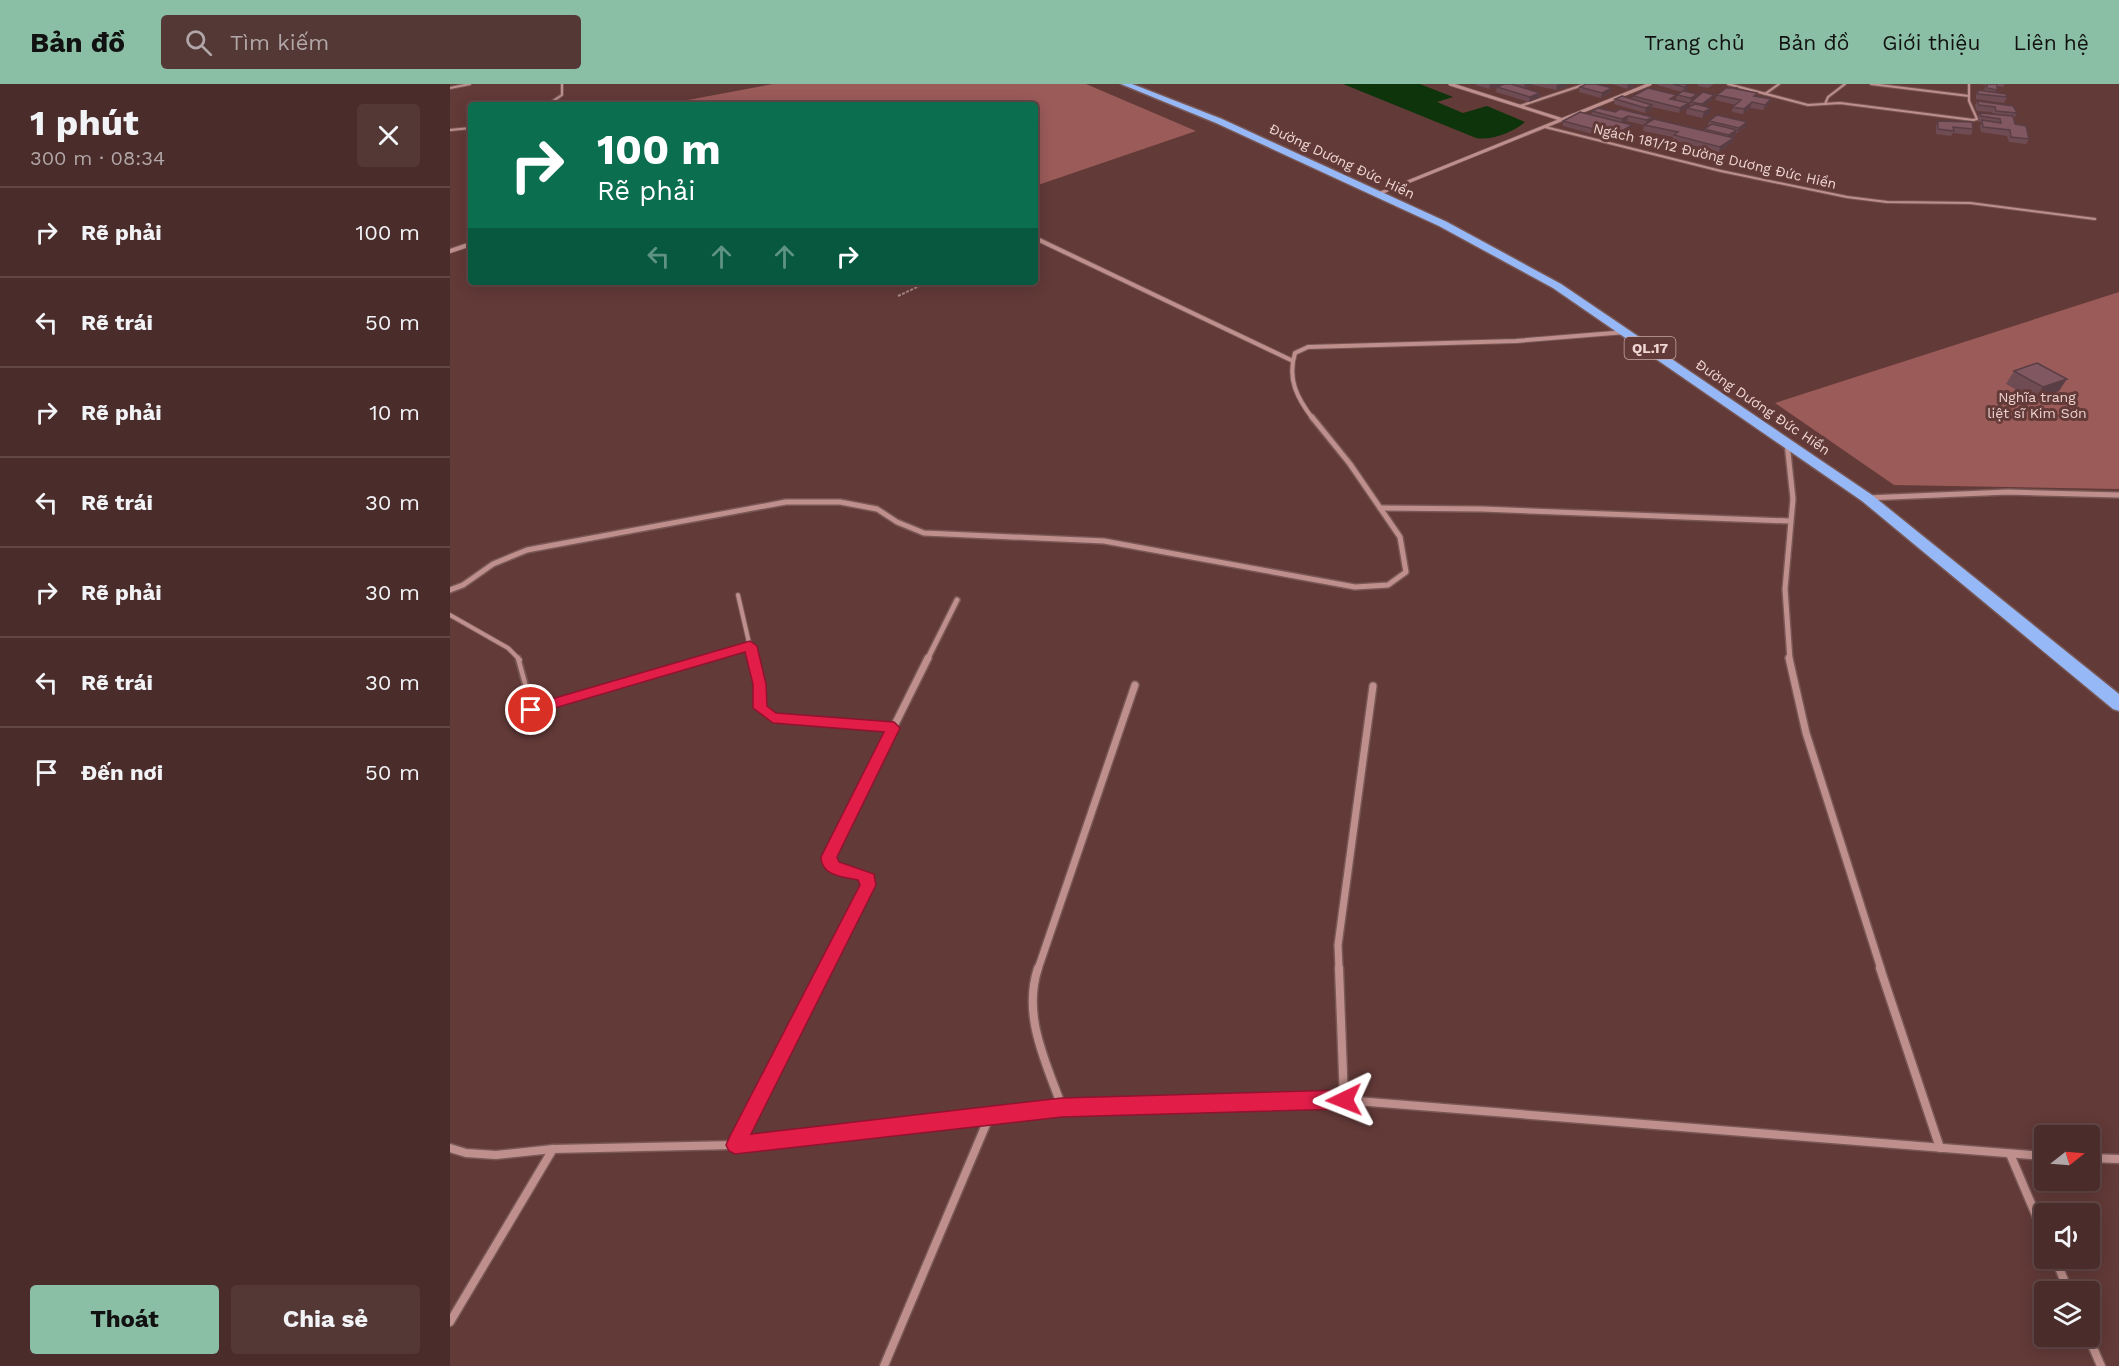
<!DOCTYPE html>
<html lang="vi">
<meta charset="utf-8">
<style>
body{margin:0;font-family:"Work Sans",sans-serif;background:#543836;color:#f1f3f6;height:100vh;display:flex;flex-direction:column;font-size:22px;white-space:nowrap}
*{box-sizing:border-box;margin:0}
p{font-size:20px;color:#b2a7a8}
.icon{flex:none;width:33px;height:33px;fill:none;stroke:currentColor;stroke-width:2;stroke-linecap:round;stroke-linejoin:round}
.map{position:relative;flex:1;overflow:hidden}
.drawer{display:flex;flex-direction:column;background:#4a2c2a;width:450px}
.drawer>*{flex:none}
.guide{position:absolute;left:18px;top:18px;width:570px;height:183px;border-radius:6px;box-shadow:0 3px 15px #0003,0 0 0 2px #614847;background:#0b6e4f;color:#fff;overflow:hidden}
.needle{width:39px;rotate:73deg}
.buttons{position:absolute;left:1584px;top:1041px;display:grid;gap:12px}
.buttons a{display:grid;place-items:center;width:66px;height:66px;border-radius:6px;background:#4a2c2a;box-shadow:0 3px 15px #0003,0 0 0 2px #614847;font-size:30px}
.pin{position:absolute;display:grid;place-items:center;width:51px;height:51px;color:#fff;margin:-26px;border:3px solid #fff;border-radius:50%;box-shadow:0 2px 6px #0007}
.me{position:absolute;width:66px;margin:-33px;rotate:268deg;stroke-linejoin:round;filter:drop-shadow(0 0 4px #0008)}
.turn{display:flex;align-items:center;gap:21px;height:126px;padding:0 30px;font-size:27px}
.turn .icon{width:78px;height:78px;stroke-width:2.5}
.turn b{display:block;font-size:42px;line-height:51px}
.lanes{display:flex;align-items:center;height:57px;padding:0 30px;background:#0003;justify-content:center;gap:30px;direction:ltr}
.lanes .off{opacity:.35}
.round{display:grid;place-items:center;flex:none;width:63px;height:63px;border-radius:6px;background:#543836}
.head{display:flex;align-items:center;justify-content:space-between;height:102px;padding:0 30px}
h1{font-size:36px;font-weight:700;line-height:45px}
.button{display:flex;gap:12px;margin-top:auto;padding:12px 30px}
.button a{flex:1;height:69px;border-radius:6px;background:#8abfa5;color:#111;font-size:24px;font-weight:700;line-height:69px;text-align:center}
.button a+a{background:#543836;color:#f1f3f6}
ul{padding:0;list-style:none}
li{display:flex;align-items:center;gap:18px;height:90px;padding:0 30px;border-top:2px solid #614847}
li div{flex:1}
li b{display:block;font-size:22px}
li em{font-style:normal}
header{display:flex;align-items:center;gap:36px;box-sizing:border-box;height:84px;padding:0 30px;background:#8abfa5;color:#111}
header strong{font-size:28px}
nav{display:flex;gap:33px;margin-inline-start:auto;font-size:21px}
.search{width:420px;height:54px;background:#543836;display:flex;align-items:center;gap:15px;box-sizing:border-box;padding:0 21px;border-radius:6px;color:#b2a7a8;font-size:22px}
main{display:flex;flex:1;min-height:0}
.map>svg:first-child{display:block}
.green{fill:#9b5b59}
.water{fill:#0e340c}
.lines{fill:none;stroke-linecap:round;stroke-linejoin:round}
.lane-far2-casing{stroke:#785755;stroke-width:4}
.lane-far1-casing{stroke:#785755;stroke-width:6}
.lane-casing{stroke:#785755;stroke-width:8}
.street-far4-casing{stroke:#785755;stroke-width:4.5}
.street-far3-casing{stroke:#785755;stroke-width:6}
.street-far2-casing{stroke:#785755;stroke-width:8}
.street-far1-casing{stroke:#785755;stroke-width:10}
.street-casing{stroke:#785755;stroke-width:11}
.highway-casing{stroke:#785755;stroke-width:3}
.path{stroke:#aa8987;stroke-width:2;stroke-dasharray:3 1.5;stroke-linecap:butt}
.lane-far2{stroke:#be8f8c;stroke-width:2}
.lane-far1{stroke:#be8f8c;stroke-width:4}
.lane{stroke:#be8f8c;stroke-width:4.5}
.street-far4{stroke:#be8f8c;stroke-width:3}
.street-far3{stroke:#be8f8c;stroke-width:4}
.street-far2{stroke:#be8f8c;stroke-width:5}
.street-far1{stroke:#be8f8c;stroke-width:7}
.street{stroke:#be8f8c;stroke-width:8}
.highway{fill:#97b8f7;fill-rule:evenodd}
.wall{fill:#6f4c54}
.shaded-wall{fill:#5a3e45}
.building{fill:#815862;stroke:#5a3e45;stroke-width:1.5}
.route{fill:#e11d48;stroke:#92132f;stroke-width:1.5}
.labels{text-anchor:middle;stroke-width:6;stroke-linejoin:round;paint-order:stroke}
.far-street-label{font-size:14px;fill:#f0d6d4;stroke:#623a38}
.shield{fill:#623a38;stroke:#c5a7a5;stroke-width:1.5}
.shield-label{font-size:14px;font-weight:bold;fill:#f0d6d4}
.far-park-label{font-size:14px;fill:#edd1cf;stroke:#623a38}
</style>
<header>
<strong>Bản đồ</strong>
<div class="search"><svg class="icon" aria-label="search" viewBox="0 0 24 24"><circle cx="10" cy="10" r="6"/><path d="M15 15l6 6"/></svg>Tìm kiếm</div>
<nav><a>Trang chủ</a><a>Bản đồ</a><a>Giới thiệu</a><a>Liên hệ</a></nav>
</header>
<main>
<section class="drawer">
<div class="head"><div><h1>1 phút</h1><p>300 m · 08:34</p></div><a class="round"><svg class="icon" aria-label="close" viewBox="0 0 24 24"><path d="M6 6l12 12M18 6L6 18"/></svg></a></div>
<ul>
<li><svg class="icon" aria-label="right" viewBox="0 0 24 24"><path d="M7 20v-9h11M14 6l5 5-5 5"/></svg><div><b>Rẽ phải</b></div><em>100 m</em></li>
<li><svg class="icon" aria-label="left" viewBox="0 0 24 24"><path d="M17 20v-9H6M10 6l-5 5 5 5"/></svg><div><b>Rẽ trái</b></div><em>50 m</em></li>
<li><svg class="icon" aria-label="right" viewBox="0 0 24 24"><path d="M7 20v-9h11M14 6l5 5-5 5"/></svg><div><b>Rẽ phải</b></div><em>10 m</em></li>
<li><svg class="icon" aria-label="left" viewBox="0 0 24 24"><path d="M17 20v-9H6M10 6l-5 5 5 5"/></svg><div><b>Rẽ trái</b></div><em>30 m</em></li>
<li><svg class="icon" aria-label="right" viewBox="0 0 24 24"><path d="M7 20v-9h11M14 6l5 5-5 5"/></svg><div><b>Rẽ phải</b></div><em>30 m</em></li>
<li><svg class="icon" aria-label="left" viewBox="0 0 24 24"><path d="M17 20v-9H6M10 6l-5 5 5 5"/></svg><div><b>Rẽ trái</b></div><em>30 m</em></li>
<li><svg class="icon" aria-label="arrive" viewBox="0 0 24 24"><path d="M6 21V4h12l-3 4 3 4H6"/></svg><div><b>Đến nơi</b></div><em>50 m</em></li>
</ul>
<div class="button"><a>Thoát</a><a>Chia sẻ</a></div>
</section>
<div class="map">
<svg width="1669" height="1282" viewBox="0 0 1669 1282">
<rect width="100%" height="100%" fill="#623a38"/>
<g class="green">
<path d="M323 0H636L746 47 585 102V21H211Z"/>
<path d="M1669 208V405L1444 401 1325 319Z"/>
</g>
<path class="water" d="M893 0H970L1003 13 987 18 1013 29 1037 22 1075 38C1064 48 1041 57 1026 54Z"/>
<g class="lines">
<defs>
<g id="lane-far2">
<path d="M1278 0 1358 21 1390 19 1523 36 1527 35 1519 17V0"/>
<path d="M1421 0 1519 12"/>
<path d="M0 4 20 0"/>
<path d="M1315 10 1329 0"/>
<path d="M1375 20 1378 13 1395 0"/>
<path d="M97 21 112 11V0"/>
<path d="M1070 22 1136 0"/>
<path d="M1095 43 1271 87 1397 113 1437 118 1520 119 1645 135"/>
<path d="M0 46 21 44"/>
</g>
<g id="lane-far1">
<path d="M288 511 303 576"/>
<path d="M0 531 58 564 70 576"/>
<path d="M253 576 301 562"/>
</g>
<g id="lane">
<path d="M68 574 86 639"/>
<path d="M303 574 309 600 310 624 323 634 444 643"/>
<path d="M81 626 258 574"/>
</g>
<g id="street-far4">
<path d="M1000 0 1110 35"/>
<path d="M928 110 1200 0"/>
</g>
<g id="street-far3">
<path d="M585 154 843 277"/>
<path d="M0 167 21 160"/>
<path d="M863 335C847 314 837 295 845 269L858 263 1066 257 1176 248"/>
</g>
<g id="street-far2">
<path d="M1337 359 1343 415 1335 505 1340 576"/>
<path d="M1417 414 1558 408 1669 411"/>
<path d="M930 424 1032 425 1339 437"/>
<path d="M0 506 13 501 43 480 77 466 336 418H390L427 425 447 438 474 449 654 457 905 503 938 501 956 488 950 453 900 380 862 333"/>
<path d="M477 576 507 516"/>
</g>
<g id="street-far1">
<path d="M1339 574 1356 649 1431 885"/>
<path d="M375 885 418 801V795C405 788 391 788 379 779V773L478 574"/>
<path d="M588 885 685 601"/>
<path d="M889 885 888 861 923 602"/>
</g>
<g id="street">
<path d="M588 884C572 932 596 978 612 1023"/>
<path d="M889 884 894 1016"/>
<path d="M1430 884 1490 1064"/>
<path d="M285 1061 376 884"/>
<path d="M0 1064 16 1069 46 1071 103 1065 285 1061 540 1031"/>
<path d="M1560 1070 1594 1150"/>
<path d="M1640 1074 1669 1075"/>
<path d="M1605 1174 1619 1208"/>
<path d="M0 1238 103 1065"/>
<path d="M1638 1252 1651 1282"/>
<path d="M434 1282 540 1031 612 1023 894 1016 1594 1072"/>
</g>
<path id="highway" d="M671 0H682L772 35 997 138 1111 200 1422 411 1669 610V627L1663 625 1412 417 1103 204 989 142 766 39Z"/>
</defs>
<use href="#lane-far2" class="lane-far2-casing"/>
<use href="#lane-far1" class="lane-far1-casing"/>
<use href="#lane" class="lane-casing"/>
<use href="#street-far4" class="street-far4-casing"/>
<use href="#street-far3" class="street-far3-casing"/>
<use href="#street-far2" class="street-far2-casing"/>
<use href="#street-far1" class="street-far1-casing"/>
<use href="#street" class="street-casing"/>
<use href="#highway" class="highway-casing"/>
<path class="path" d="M448 212 478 198"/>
<use href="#lane-far2" class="lane-far2"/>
<use href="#lane-far1" class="lane-far1"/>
<use href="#lane" class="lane"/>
<use href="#street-far4" class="street-far4"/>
<use href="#street-far3" class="street-far3"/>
<use href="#street-far2" class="street-far2"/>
<use href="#street-far1" class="street-far1"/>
<use href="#street" class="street"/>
<use href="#highway" class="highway"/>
</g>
<g class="wall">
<path d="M1026 0H1052L1039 5 1026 1Z"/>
<path d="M1062 0H1117V3L1106 6 1082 1 1075 4 1090 9 1089 14 1079 18 1046 8 1047 3Z"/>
<path d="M1162 0H1184L1183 3 1177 5Z"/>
<path d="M1207 0H1235L1237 6 1234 7 1247 10 1246 14 1262 16 1254 22 1261 24 1260 29 1252 34 1236 30 1237 24 1240 23 1241 18 1240 19 1226 16 1227 11 1232 8 1207 1Z"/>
<path d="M1248 0H1264L1258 4 1248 2Z"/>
<path d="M1529 0H1555L1553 3 1547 2 1546 9 1557 13 1554 19 1526 15V11L1528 6 1534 7 1536 1Z"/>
<path d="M1130 3 1162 4 1160 9 1151 14 1129 8Z"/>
<path d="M1288 4V5L1307 9 1306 12 1320 20 1313 26 1300 24 1293 30 1282 28 1283 23 1286 21 1265 16 1267 11Z"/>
<path d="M1183 12 1225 16 1237 24 1229 29 1202 23 1201 26 1195 29 1164 20 1165 15H1182Z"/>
<path d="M1527 17 1567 29 1564 34 1565 40 1579 55 1576 60 1559 58 1557 52 1531 48 1530 42 1532 38H1528V34L1530 29 1543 30 1542 28 1527 27 1525 22Z"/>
<path d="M1142 27 1165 28 1202 33 1201 37 1254 47V45L1258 42 1259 37 1295 43 1287 49H1286L1285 51 1282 54H1284L1282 59 1269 68 1223 56V53L1193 47 1194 41 1177 37 1173 39 1181 47 1171 53 1152 47 1146 51 1113 42V37L1141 31Z"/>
<path d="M1488 37 1523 45 1521 51 1503 49 1501 52 1486 50V42Z"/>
<path d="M1564 287 1609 307 1585 316 1556 300Z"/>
</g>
<g class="shaded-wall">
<path d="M1040 0H1052L1039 5Z"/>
<path d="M1075 0H1083L1082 1 1074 4Z"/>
<path d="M1111 0H1117V3L1106 6 1107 1Z"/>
<path d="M1178 0H1184L1183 3 1177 5Z"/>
<path d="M1238 1 1237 6 1233 8 1234 3Z"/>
<path d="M1162 4 1160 9 1151 14 1152 9Z"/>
<path d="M1090 9 1089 14 1079 18 1080 13Z"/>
<path d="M1247 10 1246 15 1240 19 1241 14Z"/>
<path d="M1264 11 1262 16 1251 25 1252 20Z"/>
<path d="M1321 15 1320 20 1313 26 1315 21Z"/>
<path d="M1302 18 1300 24 1293 30 1294 25Z"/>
<path d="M1239 19 1237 24 1229 29 1230 24Z"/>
<path d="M1202 21 1201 26 1195 29 1196 24Z"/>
<path d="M1261 24 1260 29 1252 34 1254 28Z"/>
<path d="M1178 32 1177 37 1171 40 1172 35Z"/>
<path d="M1202 33 1201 38 1195 42 1197 36Z"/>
<path d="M1297 38 1295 43 1287 49 1289 44Z"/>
<path d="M1182 41 1181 47 1171 53 1172 47Z"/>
<path d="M1153 42 1152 47 1146 51 1147 46Z"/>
<path d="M1287 46 1285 51 1278 57 1279 51Z"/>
<path d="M1284 54 1282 59 1269 68 1270 63Z"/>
<path d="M1617 295 1609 307 1585 316 1593 303Z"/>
</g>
<g class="building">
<path d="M1054 0H1061L1090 9 1080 13 1047 3Z"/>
<path d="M1136 0H1146L1162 4 1152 9 1130 3Z"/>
<path d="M1223 0H1235L1238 1 1234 3Z"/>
<path d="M1537 0H1547V6L1537 4Z"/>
<path d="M1198 4 1227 11 1220 15 1239 19 1230 24 1183 12Z"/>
<path d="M1276 4H1288L1286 5 1307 9 1304 12 1321 15 1315 21 1302 18 1294 25 1283 23 1291 16 1267 11Z"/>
<path d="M1528 6 1556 10 1557 13 1528 10Z"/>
<path d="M1233 7 1247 10 1241 14 1227 11Z"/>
<path d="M1253 8 1264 11 1252 20 1241 18Z"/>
<path d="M1172 12 1202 21 1196 24 1165 15Z"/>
<path d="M1527 17 1563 22 1567 29 1546 27 1545 23 1529 21Z"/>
<path d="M1245 20 1261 24 1254 28 1237 24Z"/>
<path d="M1148 24 1165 28 1170 25 1202 33 1197 36 1178 32 1172 35 1142 27Z"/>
<path d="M1130 28 1182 41 1172 47 1153 42 1147 46 1113 37Z"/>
<path d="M1530 29 1563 32 1565 40 1576 42 1579 55 1561 53 1560 46 1533 43 1532 36 1551 39 1550 35 1531 32Z"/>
<path d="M1267 31 1297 38 1289 44 1259 37Z"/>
<path d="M1204 35 1284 54 1270 63 1224 51 1228 48 1194 41Z"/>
<path d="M1488 37 1522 38 1523 45 1503 43 1504 47 1488 45Z"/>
<path d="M1262 40 1287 46 1279 51 1254 45Z"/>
<path d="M1587 279 1617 295 1593 303 1564 287Z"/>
</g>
<path class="route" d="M300 557 307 562 316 600 317 622 326 629 444 638 450 644 387 773 389 778 424 790 426 801 301 1050 612 1014 894 1006 900 1009 903 1016 900 1022 894 1025 612 1033 285 1070 279 1067 276 1061 279 1054 410 801 408 796C394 793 371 792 371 773L434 648 323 639 303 624V600L295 568 81 631 74 626 81 621Z"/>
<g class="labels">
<g class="far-street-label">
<text transform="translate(1265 72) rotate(13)" y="5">Ngách 181/12 Đường Dương Đức Hiền</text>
<text transform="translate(892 77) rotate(25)" y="5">Đường Dương Đức Hiền</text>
<text transform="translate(1313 323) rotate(34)" y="5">Đường Dương Đức Hiền</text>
</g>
<rect class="shield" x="1174.5" y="253" width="51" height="22" rx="4.5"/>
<g class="shield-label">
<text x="1200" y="269">QL.17</text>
</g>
<g class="far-park-label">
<text x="1587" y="318">Nghĩa trang<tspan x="1587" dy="16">liệt sĩ Kim Sơn</tspan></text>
</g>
</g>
</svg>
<div class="buttons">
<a><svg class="needle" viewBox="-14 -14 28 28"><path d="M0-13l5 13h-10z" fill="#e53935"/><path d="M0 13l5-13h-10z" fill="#b2a7a8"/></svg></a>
<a><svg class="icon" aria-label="sound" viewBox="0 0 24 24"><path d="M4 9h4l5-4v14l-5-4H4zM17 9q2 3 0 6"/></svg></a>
<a><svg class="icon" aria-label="layers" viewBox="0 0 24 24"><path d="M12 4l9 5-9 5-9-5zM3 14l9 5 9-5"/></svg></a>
</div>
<div class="pin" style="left:81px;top:626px;background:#d93025"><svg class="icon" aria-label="arrive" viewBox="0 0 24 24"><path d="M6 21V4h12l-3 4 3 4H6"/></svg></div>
<svg class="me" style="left:894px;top:1016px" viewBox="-20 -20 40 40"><path d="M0-17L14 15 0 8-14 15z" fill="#e11d48" stroke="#fff" stroke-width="4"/></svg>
<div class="guide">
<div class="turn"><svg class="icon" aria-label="right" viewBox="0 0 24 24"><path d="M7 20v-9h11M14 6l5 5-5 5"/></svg><div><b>100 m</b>Rẽ phải</div></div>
<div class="lanes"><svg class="icon off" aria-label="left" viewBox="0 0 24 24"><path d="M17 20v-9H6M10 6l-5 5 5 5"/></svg><svg class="icon off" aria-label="ahead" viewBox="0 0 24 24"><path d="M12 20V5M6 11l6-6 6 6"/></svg><svg class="icon off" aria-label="ahead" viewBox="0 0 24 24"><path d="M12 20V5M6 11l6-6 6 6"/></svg><svg class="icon" aria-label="right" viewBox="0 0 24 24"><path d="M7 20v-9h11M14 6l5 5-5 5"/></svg></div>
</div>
</div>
</main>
